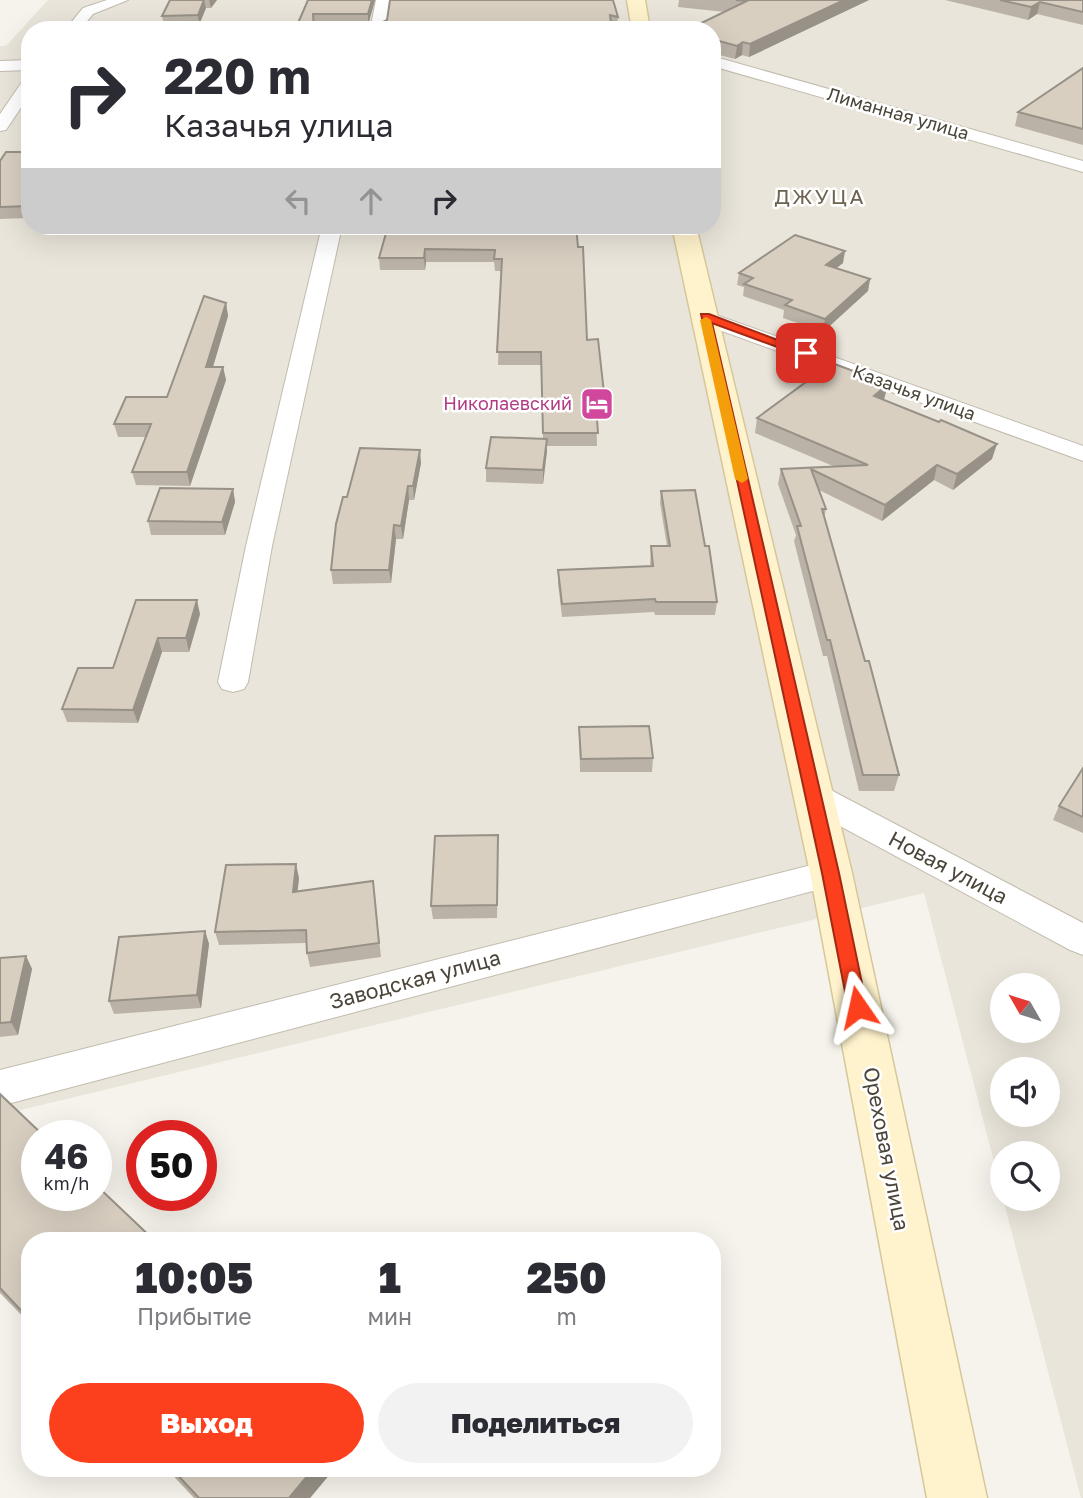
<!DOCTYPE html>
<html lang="ru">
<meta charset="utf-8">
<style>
body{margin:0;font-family:"Golos Text",sans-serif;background:#f2f2f3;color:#2b2b33;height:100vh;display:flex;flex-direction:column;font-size:26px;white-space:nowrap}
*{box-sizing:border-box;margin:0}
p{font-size:23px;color:#7c7c81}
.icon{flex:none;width:38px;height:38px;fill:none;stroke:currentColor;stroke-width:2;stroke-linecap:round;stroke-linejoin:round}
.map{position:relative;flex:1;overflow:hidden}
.side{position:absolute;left:21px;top:1232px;width:700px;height:245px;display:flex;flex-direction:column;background:#fff;border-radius:28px;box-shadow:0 7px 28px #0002}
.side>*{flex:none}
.guide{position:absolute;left:21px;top:21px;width:700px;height:214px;border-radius:28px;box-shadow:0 7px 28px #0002;background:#fff;color:#2b2b33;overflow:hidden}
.needle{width:46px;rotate:309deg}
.buttons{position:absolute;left:990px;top:973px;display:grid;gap:14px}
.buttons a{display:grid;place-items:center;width:70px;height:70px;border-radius:50%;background:#fff;box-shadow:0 7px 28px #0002;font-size:35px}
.speed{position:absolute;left:21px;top:1120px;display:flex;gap:14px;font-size:35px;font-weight:700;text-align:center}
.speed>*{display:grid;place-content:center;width:91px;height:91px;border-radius:50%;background:#fff;box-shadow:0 7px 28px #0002;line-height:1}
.speed small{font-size:18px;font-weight:400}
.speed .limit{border:10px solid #d22;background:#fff;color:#111}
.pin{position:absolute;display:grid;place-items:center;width:60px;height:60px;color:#fff;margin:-30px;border-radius:14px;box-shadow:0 4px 10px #0006}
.me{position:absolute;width:77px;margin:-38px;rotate:349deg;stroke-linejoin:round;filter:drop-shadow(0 0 5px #0008)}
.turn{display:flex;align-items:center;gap:24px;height:147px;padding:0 28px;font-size:32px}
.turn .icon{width:91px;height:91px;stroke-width:2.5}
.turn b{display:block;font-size:49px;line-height:60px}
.lanes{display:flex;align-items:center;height:66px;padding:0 28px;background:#0003;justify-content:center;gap:35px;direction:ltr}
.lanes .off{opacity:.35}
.eta{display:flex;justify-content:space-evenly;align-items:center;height:119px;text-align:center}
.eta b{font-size:42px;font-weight:800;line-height:49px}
.action{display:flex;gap:14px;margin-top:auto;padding:14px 28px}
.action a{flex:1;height:80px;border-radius:42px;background:#fc3f1d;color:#fff;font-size:28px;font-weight:800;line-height:80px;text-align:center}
.action a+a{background:#f2f2f3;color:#2b2b33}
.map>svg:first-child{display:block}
.residential{fill:#eae5da;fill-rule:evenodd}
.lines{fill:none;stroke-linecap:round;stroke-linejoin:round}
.minor-casing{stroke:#c2bbae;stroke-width:2}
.secondary-casing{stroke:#d6c79b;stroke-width:3}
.minor{fill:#fff;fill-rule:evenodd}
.secondary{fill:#fff3cd;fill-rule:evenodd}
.wall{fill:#bab2a6}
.shaded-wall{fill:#979187}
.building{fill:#d8cfc1;stroke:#979187;stroke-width:2}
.route{fill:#fc3f1d;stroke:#a42913;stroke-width:2}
.slow{fill:#f59e0b}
.labels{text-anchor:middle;stroke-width:5;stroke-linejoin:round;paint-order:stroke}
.far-street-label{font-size:18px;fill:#4b4439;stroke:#fff}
.far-hotel-label{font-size:18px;fill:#b23c85;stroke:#fff;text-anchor:end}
.far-quarter-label{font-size:21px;letter-spacing:2px;fill:#6e6250;stroke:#fff}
.street-label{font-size:21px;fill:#4b4439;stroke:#fff}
</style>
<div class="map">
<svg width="1083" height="1498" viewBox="0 0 1083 1498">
<rect width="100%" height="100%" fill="#f6f3ec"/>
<path class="residential" d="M48 0H1083V1498H1081L1003 1199H1048V1153H1003V1196L924 893 0 1115V46H6ZM30 30H712V226H30ZM1003 985H1048V1031H1003ZM1003 1069H1048V1115H1003Z"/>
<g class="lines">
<defs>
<g id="minor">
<path d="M107 0H128L93 14 80 30H65L83 8Z"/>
<path d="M376 0H390L385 30H370Z"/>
<path d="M712 56 1083 161V172L712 66Z"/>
<path d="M30 60V70L0 71V61Z"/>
<path d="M30 77V94L6 130 0 131V114L24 79Z"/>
<path d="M322 226H342L272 546 248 682 244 689 233 692 222 689 218 682 246 546Z"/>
<path d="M705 311 1083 446V461L697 322 694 317 697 312Z"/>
<path d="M813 784 825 787 1083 923V955L1070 950 801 805 797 796 801 787Z"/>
<path d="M831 860 843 863 848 873 843 883 0 1106V1070Z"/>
</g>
<g id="secondary">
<path d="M627 0H645L650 30H632Z"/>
<path d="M672 226H696L852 873 987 1498H927L810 873Z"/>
</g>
</defs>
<use href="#minor" class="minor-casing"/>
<use href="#secondary" class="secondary-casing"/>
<use href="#minor" class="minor"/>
<use href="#secondary" class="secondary"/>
</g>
<g class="wall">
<path d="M170 0H217L211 8H206L199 25H164L162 16Z"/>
<path d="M308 0H375L368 25 314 24Z"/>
<path d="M613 0 618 17 617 28 612 26 387 20Z"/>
<path d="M679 0H869L749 57 742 55 735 59 712 53V30L725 12 678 7Z"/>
<path d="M945 0H1083V25L1037 14 1028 20Z"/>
<path d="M1083 68V145L1015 126 1018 112Z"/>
<path d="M30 152V218L0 219V161Z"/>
<path d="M232 226H262L261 228H232Z"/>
<path d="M388 226H576L587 340 604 393V406H596L597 446H547L543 484 486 482V468L543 439 541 365H498L501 271H495L494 262H426L425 270H380L379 258Z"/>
<path d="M843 263 836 268 870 279 868 291 823 332 783 318 784 310 743 296 744 287 737 285 739 273Z"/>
<path d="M226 303 228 316 213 367H223L226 380 190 486 136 485 132 472 146 437H118L114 424 167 397Z"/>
<path d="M888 384 884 400 992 459 953 490 934 480 882 521 819 490 826 509 824 518 899 775 894 791H859L827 656H823L794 541 796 535 778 484 781 469 833 466 755 433 757 418Z"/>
<path d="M421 463 414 500H409L403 539H396L391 583 333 584 331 570 347 497Z"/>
<path d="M233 489 235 502 225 535H151L148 521Z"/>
<path d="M661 491 717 602 715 615H655L654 612 562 617 558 583V570L650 566 651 546H667L660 503Z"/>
<path d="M136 600 200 614 189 652H162L138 723 67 722 62 709 113 668Z"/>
<path d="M579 727 653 758 652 772H580Z"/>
<path d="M1083 768V833L1053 820 1059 806Z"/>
<path d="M498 849 497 918 433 919 431 906Z"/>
<path d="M299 878 297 891 373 881 381 957 310 967 307 953 306 943 219 945 215 932Z"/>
<path d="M205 931 209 944 201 1008 114 1014 109 1001Z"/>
<path d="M26 956 32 969 18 1035 0 1037V958Z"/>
<path d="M0 1094 30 1241V1324L0 1293Z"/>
<path d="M166 1468H335L310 1498H194Z"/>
</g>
<g class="shaded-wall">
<path d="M204 0 206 8 199 25 198 15Z"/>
<path d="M209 0H217L211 8Z"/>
<path d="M372 0H375L368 25V14Z"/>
<path d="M844 0H869L749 57 750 44Z"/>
<path d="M1040 2 1037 14 1028 20 1031 7Z"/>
<path d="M743 42 742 55 735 59 737 46Z"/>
<path d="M425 249 426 262 425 270 424 258Z"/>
<path d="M845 251 843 263 824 278 826 265Z"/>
<path d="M870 279 868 291 823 332 825 319Z"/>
<path d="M226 303 228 316 209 380 206 367Z"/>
<path d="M223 367 226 380 190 486 187 472Z"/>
<path d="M888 384 884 399 871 411 874 396Z"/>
<path d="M547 439V452L543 484V470Z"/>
<path d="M997 444 992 459 953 490 957 474Z"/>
<path d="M420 450 421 463 414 500 413 486Z"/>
<path d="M937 465 934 480 882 521 885 505Z"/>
<path d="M408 486 409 500 403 539 401 526Z"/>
<path d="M233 489 235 502 225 535 222 522Z"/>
<path d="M394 525 396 539 391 583 389 570Z"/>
<path d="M197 600 200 614 189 652 186 638Z"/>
<path d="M158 638 162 652 138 723 133 710Z"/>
<path d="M296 864 299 878 296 906 293 892Z"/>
<path d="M205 931 209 944 201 1008 197 995Z"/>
<path d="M26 956 32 969 18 1035 11 1022Z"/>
<path d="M314 1468H335L310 1498H289Z"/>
</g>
<g class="building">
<path d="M170 0H204L198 15 162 16Z"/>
<path d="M308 0H372L368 14H313L314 30H295Z"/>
<path d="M390 0H613L618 17 610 15 612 30H381L383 22 387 20Z"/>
<path d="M736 0H844L750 44 743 42 737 46 712 39V30H687L747 1Z"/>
<path d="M1000 0H1083V12L1040 2 1031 7Z"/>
<path d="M1083 68V129L1018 112Z"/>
<path d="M6 152H30V206L0 207V161Z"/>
<path d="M388 226H576L578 247H583L587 340 598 339 604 393H595L598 433H543L541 352H497L502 259H494L495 250 425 249 424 258H379Z"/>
<path d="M795 235 845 251 826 265 870 279 825 319 785 305 792 300 744 284 753 278 739 273Z"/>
<path d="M204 296 226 303 206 367H223L187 472H132L151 424H114L126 397H167Z"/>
<path d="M832 363 888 384 874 396 939 422 941 420 997 444 957 474 937 465 885 505 811 469 826 509H822L865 661H869L899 775H863L830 640H827L797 526H801L781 469 868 465 757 418Z"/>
<path d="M491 437 547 439 543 470 486 468Z"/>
<path d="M360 448 420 450 413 486H408L401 526 394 525 389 570H331L336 524 343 497H347Z"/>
<path d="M160 488 233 489 222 522 148 521Z"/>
<path d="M695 490 705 546H709L717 602H656L655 599 562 604 558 570 653 566 651 546H670L661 491Z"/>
<path d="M136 600H197L186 638H158L133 710 62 709 78 668H113Z"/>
<path d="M649 726 653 758 581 759 579 727Z"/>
<path d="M1083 768V817L1059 806Z"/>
<path d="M498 835 497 905 431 906 435 836Z"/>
<path d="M296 864 293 892 373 881 379 943 307 953 306 930 215 932 226 865Z"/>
<path d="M205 931 197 995 109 1001 119 937Z"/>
<path d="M26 956 11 1022 0 1023V958Z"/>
<path d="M0 1094 44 1136H37V1195H96V1185L155 1241H30V1320L0 1288Z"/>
<path d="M171 1468H314L289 1498H199Z"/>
</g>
<path class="route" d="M701 314H709L812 353 802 356 712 323 839 873 867 1007 864 1013 858 1015 851 1013 848 1007 822 873Z"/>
<path class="slow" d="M706 317 711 320 748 479 742 483 735 479 700 320Z"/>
<defs>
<symbol id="hotel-square" viewBox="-11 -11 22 22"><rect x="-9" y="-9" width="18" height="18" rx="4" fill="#d1479c" stroke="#fff"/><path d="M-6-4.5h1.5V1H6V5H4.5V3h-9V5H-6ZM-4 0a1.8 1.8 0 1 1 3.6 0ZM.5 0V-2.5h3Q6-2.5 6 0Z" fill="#fff"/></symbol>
</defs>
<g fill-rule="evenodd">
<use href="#hotel-square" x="578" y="385" width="38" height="38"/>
</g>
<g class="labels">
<g class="far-street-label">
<text transform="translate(898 114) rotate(16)" y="6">Лиманная улица</text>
<text transform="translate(914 393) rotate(20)" y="6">Казачья улица</text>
</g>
<g class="far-hotel-label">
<text x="572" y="410">Николаевский</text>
</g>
<g class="far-quarter-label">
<text x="820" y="204">ДЖУЦА</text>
</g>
<g class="street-label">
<text transform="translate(948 868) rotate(28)" y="7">Новая улица</text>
<text transform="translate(415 980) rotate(-15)" y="7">Заводская улица</text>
<text transform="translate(886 1149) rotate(79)" y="7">Ореховая улица</text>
</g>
</g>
</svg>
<div class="buttons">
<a><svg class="needle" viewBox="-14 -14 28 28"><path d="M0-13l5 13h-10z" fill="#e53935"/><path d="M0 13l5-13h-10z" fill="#7c7c81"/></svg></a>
<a><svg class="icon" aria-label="sound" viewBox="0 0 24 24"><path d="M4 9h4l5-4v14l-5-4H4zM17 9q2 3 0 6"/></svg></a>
<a><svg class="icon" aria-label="search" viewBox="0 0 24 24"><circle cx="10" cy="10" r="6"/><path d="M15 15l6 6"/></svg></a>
</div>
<div class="speed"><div>46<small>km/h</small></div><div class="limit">50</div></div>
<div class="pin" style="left:806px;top:353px;background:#d93025"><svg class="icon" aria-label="arrive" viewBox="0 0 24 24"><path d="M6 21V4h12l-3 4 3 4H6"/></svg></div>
<svg class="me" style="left:858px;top:1007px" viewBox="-20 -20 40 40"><path d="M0-17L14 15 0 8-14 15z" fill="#fc3f1d" stroke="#fff" stroke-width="4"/></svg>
<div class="guide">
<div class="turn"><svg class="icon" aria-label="right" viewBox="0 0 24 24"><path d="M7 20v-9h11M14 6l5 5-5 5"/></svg><div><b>220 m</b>Казачья улица</div></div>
<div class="lanes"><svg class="icon off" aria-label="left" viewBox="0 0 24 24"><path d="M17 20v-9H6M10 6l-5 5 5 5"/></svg><svg class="icon off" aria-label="ahead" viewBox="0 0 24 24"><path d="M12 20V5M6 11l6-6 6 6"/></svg><svg class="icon" aria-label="right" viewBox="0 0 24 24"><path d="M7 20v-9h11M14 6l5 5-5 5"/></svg></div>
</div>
<section class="side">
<div class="eta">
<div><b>10:05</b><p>Прибытие</p></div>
<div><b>1</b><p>мин</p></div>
<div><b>250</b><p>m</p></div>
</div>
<div class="action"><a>Выход</a><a>Поделиться</a></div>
</section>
</div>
